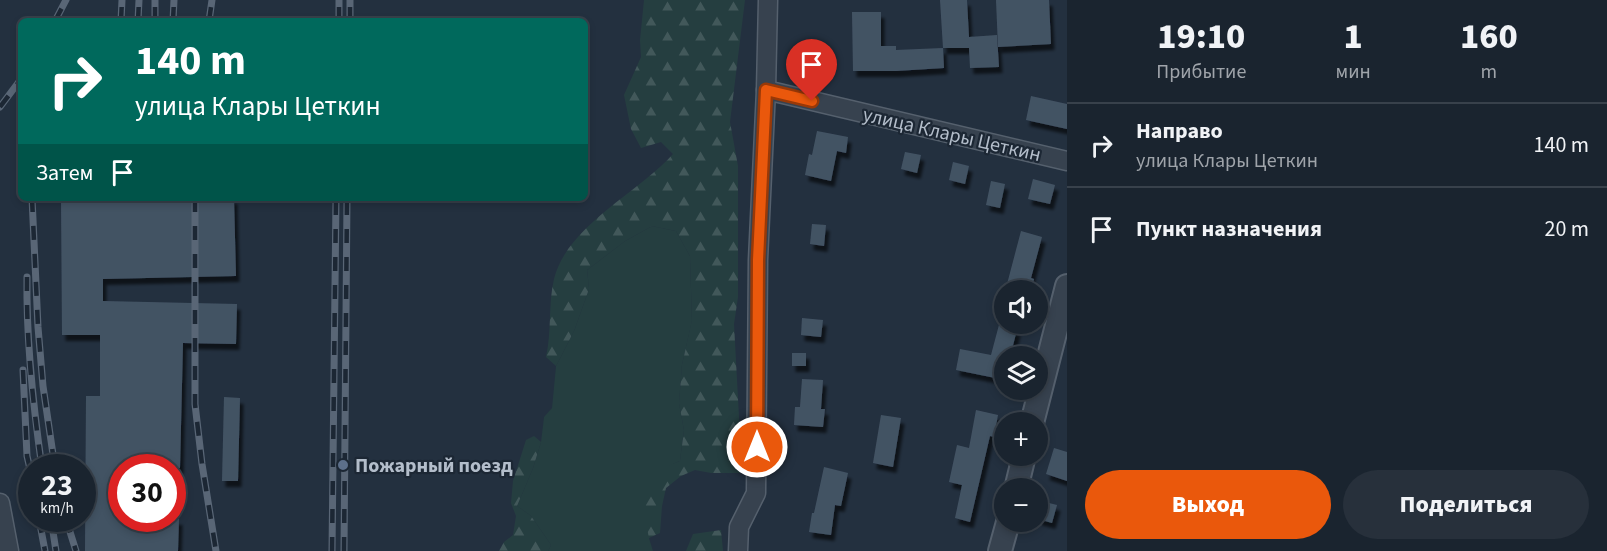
<!DOCTYPE html>
<html lang="ru">
<meta charset="utf-8">
<style>
body{margin:0;font-family:"Source Sans 3",sans-serif;background:#27303b;color:#f1f3f6;height:100vh;display:flex;flex-direction:column;font-size:22px;white-space:nowrap}
*{box-sizing:border-box;margin:0}
p{font-size:20px;color:#9fa4aa}
.icon{flex:none;width:33px;height:33px;fill:none;stroke:currentColor;stroke-width:2;stroke-linecap:round;stroke-linejoin:round}
.map{position:relative;flex:1;overflow:hidden}
.sheet{display:flex;flex-direction:column;background:#1a242f;width:540px}
.sheet>*{flex:none}
.hud{position:absolute;left:18px;top:18px;width:570px;height:183px;border-radius:9px;box-shadow:0 3px 9px #0003,0 0 0 2px #38414b;background:#00695c;color:#fff;overflow:hidden}
.buttons{position:absolute;left:994px;top:280px;display:grid;gap:12px}
.buttons a{display:grid;place-items:center;width:54px;height:54px;border-radius:50%;background:#1a242f;box-shadow:0 3px 9px #0003,0 0 0 2px #38414b;font-size:30px}
.speed{position:absolute;left:18px;top:454px;display:flex;gap:12px;font-size:30px;font-weight:700;text-align:center}
.speed>*{display:grid;place-content:center;width:78px;height:78px;border-radius:50%;background:#1a242f;box-shadow:0 3px 9px #0003,0 0 0 2px #38414b;line-height:1}
.speed small{font-size:15px;font-weight:400}
.speed .limit{border:9px solid #d22;background:#fff;color:#111}
.pin{position:absolute;display:grid;place-items:center;width:51px;height:51px;color:#fff;margin:-62px -26px;border-radius:50% 50% 50% 0;rotate:-45deg;box-shadow:0 0 6px #0007}
.pin .icon{rotate:45deg}
.me{position:absolute;width:66px;margin:-33px;rotate:0deg;stroke-linejoin:round;filter:drop-shadow(0 0 4px #0008)}
.turn{display:flex;align-items:center;gap:21px;height:126px;padding:0 18px;font-size:27px}
.turn .icon{width:78px;height:78px;stroke-width:2.5}
.turn b{display:block;font-size:42px;line-height:51px}
.then{display:flex;align-items:center;height:57px;padding:0 18px;background:#0003;gap:12px;font-size:22px}
.eta{display:flex;justify-content:space-evenly;align-items:center;height:102px;text-align:center}
.eta b{font-size:36px;font-weight:800;line-height:42px}
.cta{display:flex;gap:12px;margin-top:auto;padding:12px 18px}
.cta a{flex:1;height:69px;border-radius:36px;background:#ea580c;color:#fff;font-size:24px;font-weight:800;line-height:69px;text-align:center}
.cta a+a{background:#27303b;color:#f1f3f6}
ul{padding:0;list-style:none}
li{display:flex;align-items:center;gap:18px;height:84px;padding:0 18px;border-top:2px solid #38414b}
li div{flex:1}
li b{display:block;font-size:22px}
li em{font-style:normal}
main{display:flex;flex:1;min-height:0}
.map>svg:first-child{display:block}
.grass{fill:#253e40}
.forest{fill:url(#forest-firs)}
.building{fill:#435364;filter:url(#shadow)}
.lines{fill:none;stroke-linecap:round;stroke-linejoin:round}
.minor-casing{stroke:#55606d;stroke-width:21}
.tertiary-casing{stroke:#55606d;stroke-width:26}
.minor{stroke:#37424f;stroke-width:18}
.tertiary{stroke:#37424f;stroke-width:22}
.rail-casing{stroke:#596676;stroke-width:7}
.rail{stroke:#1c2734;stroke-width:4.5;stroke-dasharray:14;stroke-linecap:butt}
.route-casing{stroke:#983908;stroke-width:15}
.route{stroke:#ea580c;stroke-width:10}
.service-dot{fill:#5c6f8a;stroke:#1c2734;stroke-width:2}
.labels{text-anchor:middle;stroke-width:4.5;stroke-linejoin:round;paint-order:stroke}
.street-label{font-size:20px;fill:#b3bdca;stroke:#1c2734}
.poi-label{font-size:20px;font-weight:bold;fill:#b3bdca;stroke:#1c2734;text-anchor:start}
</style>
<main>
<div class="map">
<svg width="1067" height="551" viewBox="0 0 1067 551">
<defs>
<pattern id="forest-firs" width="22" height="20" patternUnits="userSpaceOnUse" patternTransform="scale(1.5)"><rect width="22" height="20" fill="#253e40"/><path d="M5 1l3.5 6h-7zM16 11l3.5 6h-7z" fill="#42585a"/></pattern>
<filter id="shadow"><feDropShadow dx="3.5" dy="6" stdDeviation="1.5" flood-color="#0009"/></filter>
</defs>
<rect width="100%" height="100%" fill="#23303f"/>
<path class="grass" d="M652 226 676 231 690 256 692 321 682 365 679 403 684 430 680 461 660 470 649 538 653 551H548L551 545 531 516 517 506 533 468 541 442 544 417 552 408 556 366 574 331 589 289 587 270 625 241Z"/>
<g class="forest">
<path d="M644 0H745L730 122 738 166V297L734 324 742 473H711L695 470 681 476 666 488 662 506 660 533 649 538 642 504 660 469 680 461 684 430 679 403 682 365 692 320 690 256 676 231 652 226 625 241 587 270 589 289 574 331 556 366 546 357C552 331 548 304 554 279 567 226 638 193 673 154L661 142 641 148 631 129 624 95 641 57 640 40Z"/>
<path d="M534 436 541 442 533 468 517 506 531 516 551 545 548 551H499L504 542 513 535 516 516 511 503 513 481 526 440Z"/>
<path d="M721 530 723 551H686L693 534Z"/>
</g>
<g class="building">
<path d="M940 0H967L969 37 997 35 999 67 970 68 969 48H943Z"/>
<path d="M996 0H1049L1051 44 998 47Z"/>
<path d="M852 12H881V46H896V50L943 48 944 68 896 71H853Z"/>
<path d="M1031 96 1067 104V129L1026 120Z"/>
<path d="M817 131 848 137 846 153 837 151 831 181 805 175 809 154 812 155Z"/>
<path d="M905 152 921 155 917 173 901 169Z"/>
<path d="M953 162 969 166 965 184 949 180Z"/>
<path d="M1033 179 1055 185 1050 204 1028 199Z"/>
<path d="M991 181 1005 184 1000 208 986 205Z"/>
<path d="M61 198H234L236 276 103 279V301L237 304 236 344 183 343 180 468H122V519H179L178 551H85L86 396H100V335H62Z"/>
<path d="M812 224 826 225 824 246 810 244Z"/>
<path d="M1021 231 1042 237 1031 278 1034 279 1031 291 1006 288Z"/>
<path d="M802 318 823 320 821 337 801 335Z"/>
<path d="M1000 321H1005V327L1017 330 1011 353 1005 352V380L956 370 960 349 991 355Z"/>
<rect x="792" y="353" width="14" height="13"/>
<path d="M802 379 823 380 821 409H825L823 427 794 425 795 407H800Z"/>
<path d="M224 397 240 398 238 481H222Z"/>
<path d="M976 410 998 415 994 437 990 436 970 522 955 518 962 485 949 482 957 445 969 448Z"/>
<path d="M881 415 901 418 893 467 873 463Z"/>
<path d="M1054 448 1067 452V481L1046 474Z"/>
<path d="M824 467 848 473 841 506 835 505 831 535 809 532 812 513H814Z"/>
<path d="M1041 501 1057 505 1052 523 1038 519Z"/>
</g>
<g class="lines">
<defs>
<g id="minor">
<path d="M766 90 1067 161"/>
<path d="M0 503 9 551"/>
<path d="M738 551 739 527 756 493 758 260 766 90 768 0"/>
</g>
<g id="tertiary">
<path d="M1032 423 1067 286"/>
<path d="M1016 489 1024 456"/>
<path d="M1000 551 1008 522"/>
</g>
</defs>
<use href="#minor" class="minor-casing"/>
<use href="#tertiary" class="tertiary-casing"/>
<use href="#minor" class="minor"/>
<use href="#tertiary" class="tertiary"/>
<defs>
<g id="rail">
<path d="M55 21 66 0"/>
<path d="M121 21 122 0"/>
<path d="M138 21 139 0"/>
<path d="M155 21V0"/>
<path d="M173 21 174 0"/>
<path d="M209 21 212 0"/>
<path d="M339 21V0"/>
<path d="M350 21V0"/>
<path d="M0 107 21 79"/>
<path d="M32 198 38 327 43 386 55 468"/>
<path d="M195 198V404L202 464 216 551"/>
<path d="M27 277C26 341 33 405 42 468"/>
<path d="M23 370 27 456 32 478"/>
<path d="M39 519 45 551"/>
<path d="M51 519 56 551"/>
<path d="M66 519 76 551"/>
<path d="M332 551 336 198"/>
<path d="M344 551 347 198"/>
</g>
</defs>
<use href="#rail" class="rail-casing"/>
<use href="#rail" class="rail"/>
</g>
<g class="lines">
<defs>
<path id="route" d="M757 447 758 260 766 90 812 101"/>
</defs>
<use href="#route" class="route-casing"/>
<use href="#route" class="route"/>
</g>
<circle class="service-dot" cx="343" cy="465" r="6"/>
<g class="labels">
<g class="street-label">
<text transform="translate(952 134) rotate(13)" y="7">улица Клары Цеткин</text>
</g>
<g class="poi-label">
<text x="355" y="472">Пожарный поезд</text>
</g>
</g>
</svg>
<div class="buttons">
<a><svg class="icon" aria-label="sound" viewBox="0 0 24 24"><path d="M4 9h4l5-4v14l-5-4H4zM17 9q2 3 0 6"/></svg></a>
<a><svg class="icon" aria-label="layers" viewBox="0 0 24 24"><path d="M12 4l9 5-9 5-9-5zM3 14l9 5 9-5"/></svg></a>
<a>+</a>
<a>−</a>
</div>
<div class="speed"><div>23<small>km/h</small></div><div class="limit">30</div></div>
<div class="pin" style="left:812px;top:101px;background:#d93025"><svg class="icon" aria-label="arrive" viewBox="0 0 24 24"><path d="M6 21V4h12l-3 4 3 4H6"/></svg></div>
<svg class="me" style="left:757px;top:447px" viewBox="-20 -20 40 40"><circle r="17" fill="#ea580c" stroke="#fff" stroke-width="3"/><path d="M0-11L8 9 0 5-8 9z" fill="#fff"/></svg>
<div class="hud">
<div class="turn"><svg class="icon" aria-label="right" viewBox="0 0 24 24"><path d="M7 20v-9h11M14 6l5 5-5 5"/></svg><div><b>140 m</b>улица Клары Цеткин</div></div>
<div class="then">Затем<svg class="icon" aria-label="arrive" viewBox="0 0 24 24"><path d="M6 21V4h12l-3 4 3 4H6"/></svg></div>
</div>
</div>
<section class="sheet">
<div class="eta">
<div><b>19:10</b><p>Прибытие</p></div>
<div><b>1</b><p>мин</p></div>
<div><b>160</b><p>m</p></div>
</div>
<ul>
<li><svg class="icon" aria-label="right" viewBox="0 0 24 24"><path d="M7 20v-9h11M14 6l5 5-5 5"/></svg><div><b>Направо</b><p>улица Клары Цеткин</p></div><em>140 m</em></li>
<li><svg class="icon" aria-label="arrive" viewBox="0 0 24 24"><path d="M6 21V4h12l-3 4 3 4H6"/></svg><div><b>Пункт назначения</b></div><em>20 m</em></li>
</ul>
<div class="cta"><a>Выход</a><a>Поделиться</a></div>
</section>
</main>
